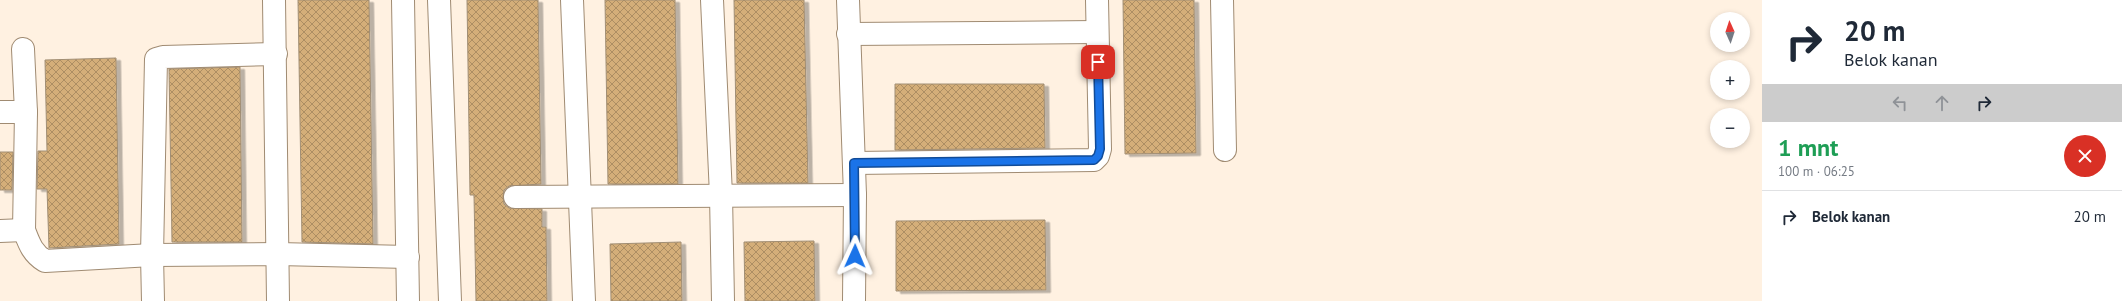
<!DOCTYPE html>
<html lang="id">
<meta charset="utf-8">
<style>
body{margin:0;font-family:"PT Sans",sans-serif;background:#f2f2f3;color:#1f2937;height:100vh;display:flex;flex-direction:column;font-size:15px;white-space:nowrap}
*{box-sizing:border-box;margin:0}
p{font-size:13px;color:#747a83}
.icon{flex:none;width:22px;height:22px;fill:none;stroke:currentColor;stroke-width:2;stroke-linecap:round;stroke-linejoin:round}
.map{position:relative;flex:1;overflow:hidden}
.panel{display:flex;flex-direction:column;background:#fff;width:360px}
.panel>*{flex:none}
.guide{background:#fff;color:#1f2937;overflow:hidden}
.needle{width:26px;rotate:357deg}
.fabs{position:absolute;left:1710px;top:12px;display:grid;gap:8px}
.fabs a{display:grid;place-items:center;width:40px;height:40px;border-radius:50%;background:#fff;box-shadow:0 2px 6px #0003;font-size:20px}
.pin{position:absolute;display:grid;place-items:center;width:34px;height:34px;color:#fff;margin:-17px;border-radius:8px;box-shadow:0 2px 6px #0006}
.me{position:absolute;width:44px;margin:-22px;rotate:1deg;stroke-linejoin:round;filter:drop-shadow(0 0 3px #0008)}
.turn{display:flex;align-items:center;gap:14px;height:84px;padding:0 16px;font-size:18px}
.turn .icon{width:52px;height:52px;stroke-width:2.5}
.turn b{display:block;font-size:28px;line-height:34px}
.lanes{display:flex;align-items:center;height:38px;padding:0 16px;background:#0003;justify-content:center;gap:20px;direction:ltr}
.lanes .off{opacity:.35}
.round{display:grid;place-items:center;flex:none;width:42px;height:42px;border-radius:21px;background:#f2f2f3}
.summary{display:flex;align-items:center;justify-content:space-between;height:68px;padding:0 16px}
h1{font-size:24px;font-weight:700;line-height:30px;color:#1e9e55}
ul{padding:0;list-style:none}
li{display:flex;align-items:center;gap:12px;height:52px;padding:0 16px;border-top:1px solid #e0e1e3}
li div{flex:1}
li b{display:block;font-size:15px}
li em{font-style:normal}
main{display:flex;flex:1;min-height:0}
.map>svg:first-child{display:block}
.building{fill:url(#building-cross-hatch);stroke:#a18e74;filter:url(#shadow)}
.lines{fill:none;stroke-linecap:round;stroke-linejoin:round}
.minor-casing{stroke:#a08b72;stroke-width:24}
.minor{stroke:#fff;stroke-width:22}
.route-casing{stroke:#114b97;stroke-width:10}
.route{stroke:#1a73e8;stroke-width:7}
</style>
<main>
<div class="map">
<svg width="1762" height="301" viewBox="0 0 1762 301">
<defs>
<pattern id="building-cross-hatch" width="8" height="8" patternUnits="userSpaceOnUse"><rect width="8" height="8" fill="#d4ae79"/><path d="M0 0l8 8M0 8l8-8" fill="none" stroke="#ad8e63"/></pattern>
<filter id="shadow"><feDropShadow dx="4.5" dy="2.5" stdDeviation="0" flood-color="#0004"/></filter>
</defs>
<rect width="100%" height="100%" fill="#fff1e1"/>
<g class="building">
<path d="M298 0H369L373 244 302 242Z"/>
<path d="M467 0H538L541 184 509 186 504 190 503 197 504 204 509 208 542 209V227H546L547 301H476L474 195H470Z"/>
<path d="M605 0H675L678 184H608Z"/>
<path d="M734 0H804L808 183H737Z"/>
<path d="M1123 0H1194L1196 153 1125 154Z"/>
<path d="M116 58 119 244 49 248 47 189H37L38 151H47L45 60Z"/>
<path d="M240 67 242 242H172L169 69Z"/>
<path d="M895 84H1044L1045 148 895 150Z"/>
<path d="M0 152H13L12 190H0Z"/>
<path d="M1045 220 1046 290 896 291V221Z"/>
<path d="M814 241 815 301H745L744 242Z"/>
<path d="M681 242 682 301H611L610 244Z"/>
</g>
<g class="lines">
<defs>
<g id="minor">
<path d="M274 0 278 301"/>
<path d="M403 0 408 301"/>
<path d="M439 0 450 301"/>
<path d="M572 0 584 301"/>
<path d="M712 0 721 195 723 301"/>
<path d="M848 0 855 195 854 301"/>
<path d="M1222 0 1225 150"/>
<path d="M848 34 1097 32"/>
<path d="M23 49 26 112 24 230C29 243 32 253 45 261L152 255 278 254 408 257"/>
<path d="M0 112H26"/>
<path d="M854 163 1094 160 1098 156 1100 149 1097 0"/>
<path d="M515 197 855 195"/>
<path d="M0 231 24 230"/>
<path d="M153 301 152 255 156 59 163 57 276 54"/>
</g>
</defs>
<use href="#minor" class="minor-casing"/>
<use href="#minor" class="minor"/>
</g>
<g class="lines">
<defs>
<path id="route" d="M855 256 854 163 1094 160 1098 156 1100 149 1098 62"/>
</defs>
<use href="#route" class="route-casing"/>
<use href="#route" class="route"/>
</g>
</svg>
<div class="fabs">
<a><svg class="needle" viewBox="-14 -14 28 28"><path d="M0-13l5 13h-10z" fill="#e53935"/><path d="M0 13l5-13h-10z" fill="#747a83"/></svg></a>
<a>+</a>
<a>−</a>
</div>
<div class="pin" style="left:1098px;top:62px;background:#d93025"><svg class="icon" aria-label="arrive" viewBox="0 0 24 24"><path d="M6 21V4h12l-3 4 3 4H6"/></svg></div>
<svg class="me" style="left:855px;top:256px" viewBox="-20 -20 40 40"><path d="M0-17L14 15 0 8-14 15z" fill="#1a73e8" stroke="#fff" stroke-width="4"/></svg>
</div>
<section class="panel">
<div class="guide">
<div class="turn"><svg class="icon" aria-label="right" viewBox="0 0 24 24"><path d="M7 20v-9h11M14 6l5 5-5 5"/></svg><div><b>20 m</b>Belok kanan</div></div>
<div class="lanes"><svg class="icon off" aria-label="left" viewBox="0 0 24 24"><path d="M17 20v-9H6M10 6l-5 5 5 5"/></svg><svg class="icon off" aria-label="ahead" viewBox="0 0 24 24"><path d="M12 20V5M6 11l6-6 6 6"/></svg><svg class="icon" aria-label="right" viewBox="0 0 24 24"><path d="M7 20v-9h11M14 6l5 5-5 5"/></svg></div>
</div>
<div class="summary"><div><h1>1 mnt</h1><p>100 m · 06:25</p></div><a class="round" style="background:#d93025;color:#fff"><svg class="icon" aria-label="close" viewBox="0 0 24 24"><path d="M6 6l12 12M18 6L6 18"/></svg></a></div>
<ul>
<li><svg class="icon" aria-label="right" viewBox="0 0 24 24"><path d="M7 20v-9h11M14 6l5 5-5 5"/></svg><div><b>Belok kanan</b></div><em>20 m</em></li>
</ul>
</section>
</main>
